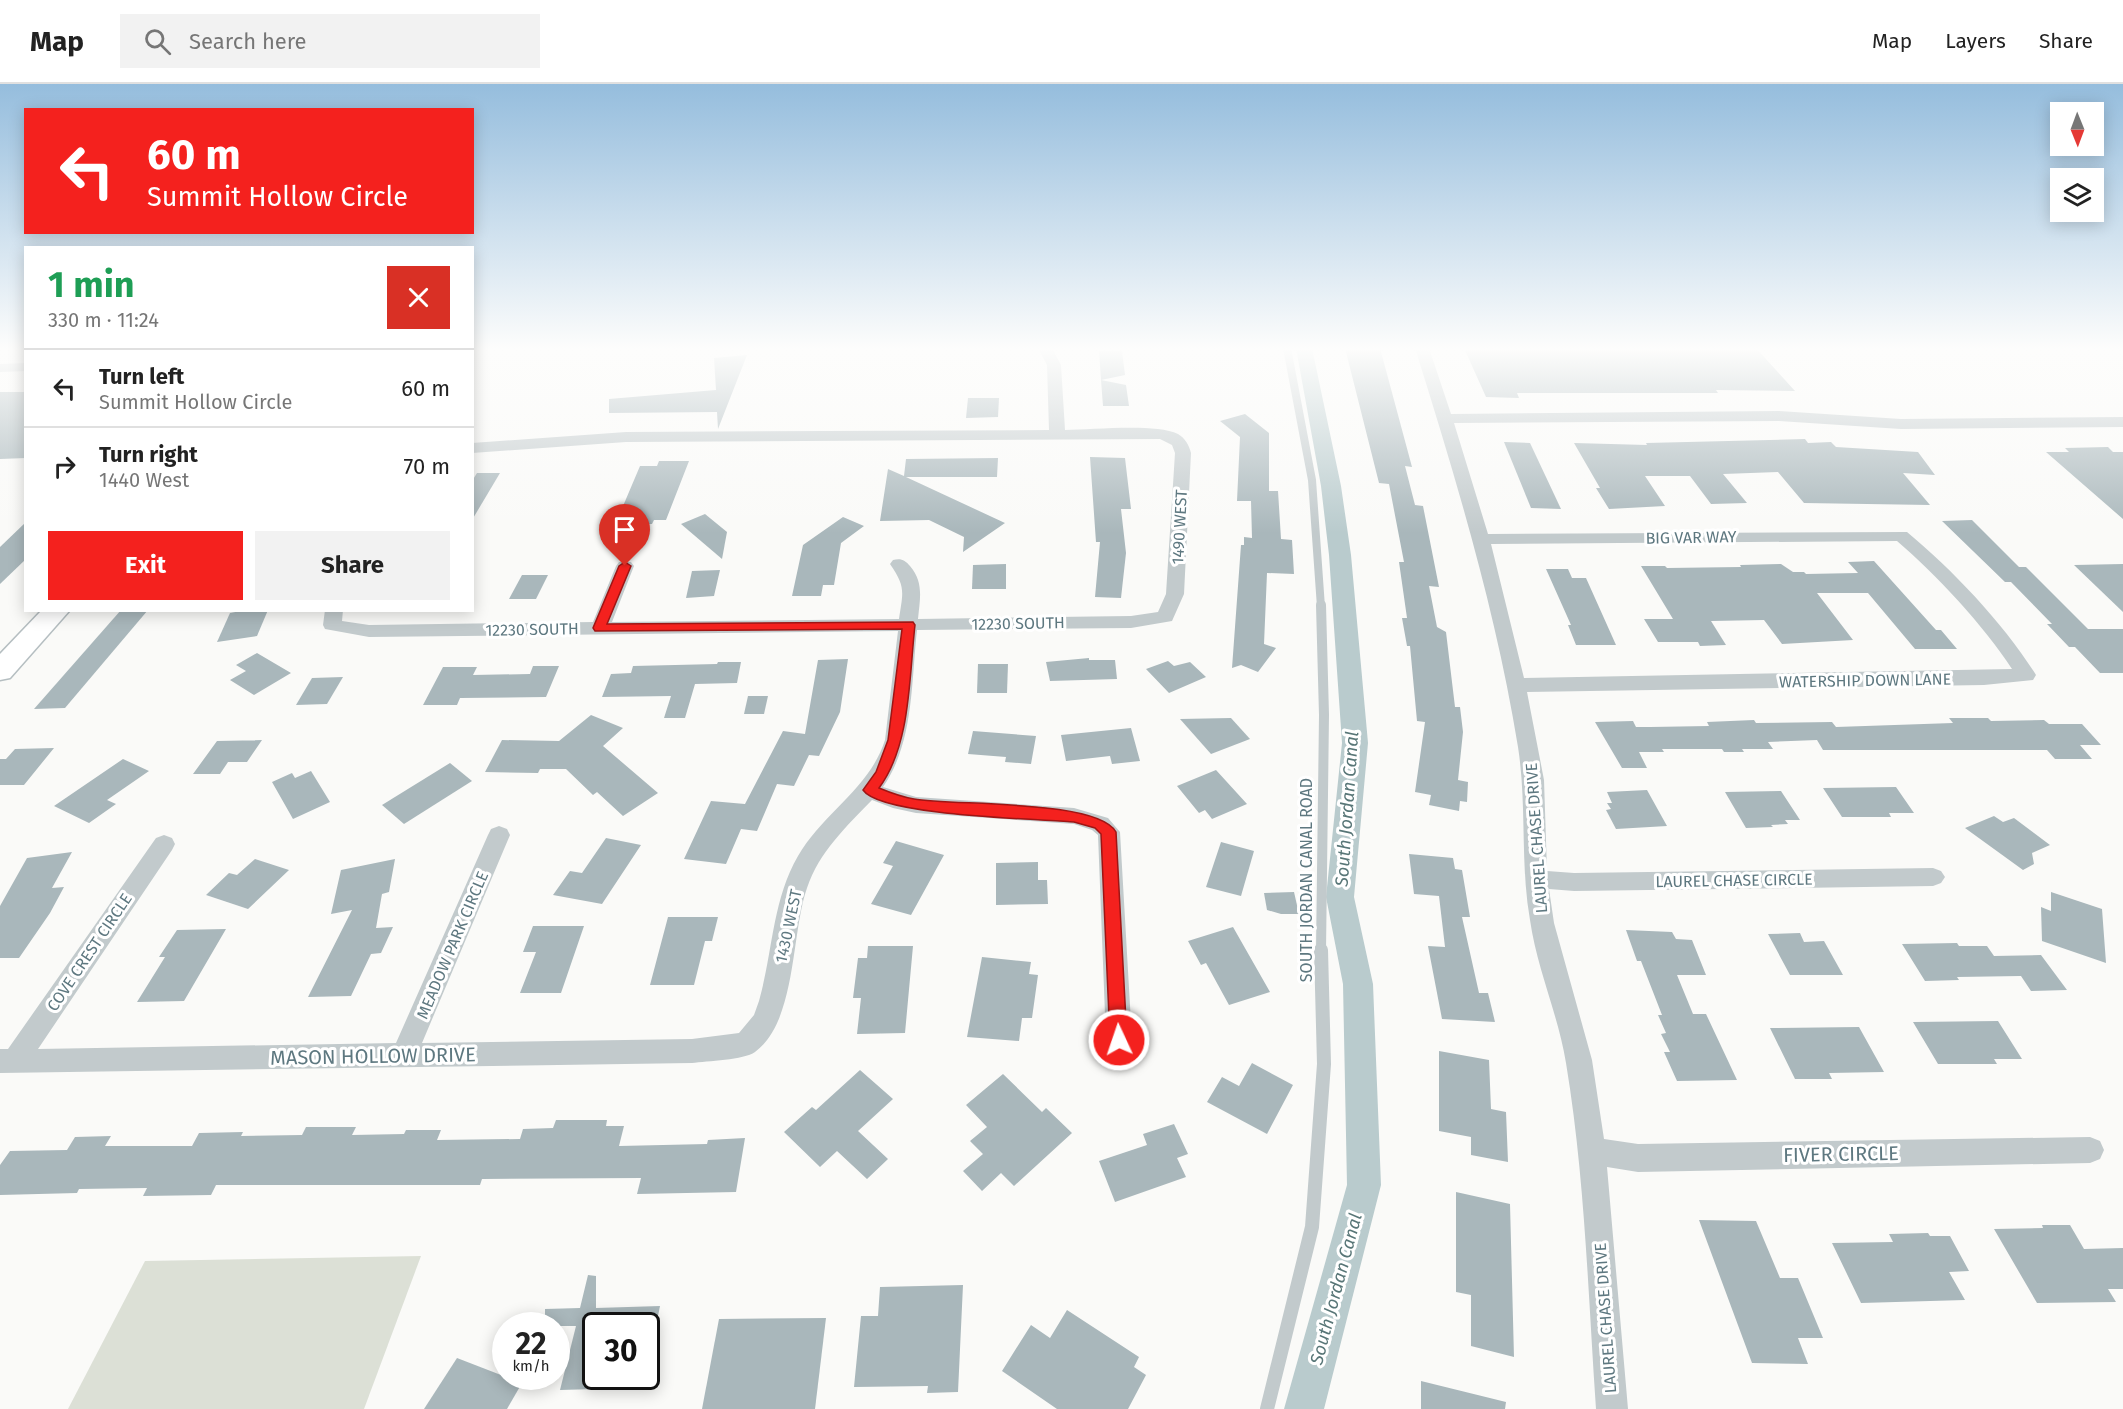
<!DOCTYPE html>
<meta charset="utf-8">
<style>
body{margin:0;font-family:"Fira Sans",sans-serif;background:#f2f2f2;color:#222;height:100vh;display:flex;flex-direction:column;font-size:22px;white-space:nowrap}
*{box-sizing:border-box;margin:0}
p{font-size:20px;color:#767676}
.icon{flex:none;width:33px;height:33px;fill:none;stroke:currentColor;stroke-width:2;stroke-linecap:round;stroke-linejoin:round}
.map{position:relative;flex:1;overflow:hidden}
.sheet{position:absolute;left:24px;top:162px;width:450px;height:366px;display:flex;flex-direction:column;background:#fff;border-radius:0px;box-shadow:0 3px 15px #0003}
.sheet>*{flex:none}
.guide{position:absolute;left:24px;top:24px;width:450px;height:126px;border-radius:0px;box-shadow:0 3px 15px #0003;background:#f4211e;color:#fff;overflow:hidden}
.needle{width:39px;rotate:179deg}
.controls{position:absolute;left:2050px;top:18px;display:grid;gap:12px}
.controls a{display:grid;place-items:center;width:54px;height:54px;border-radius:0px;background:#fff;box-shadow:0 3px 15px #0003;font-size:30px}
.speed{position:absolute;left:492px;top:1228px;display:flex;gap:12px;font-size:30px;font-weight:700;text-align:center}
.speed>*{display:grid;place-content:center;width:78px;height:78px;border-radius:50%;background:#fff;box-shadow:0 3px 15px #0003;line-height:1}
.speed small{font-size:15px;font-weight:400}
.speed .limit{border:3px solid #111;border-radius:9px;background:#fff;color:#111}
.pin{position:absolute;display:grid;place-items:center;width:51px;height:51px;color:#fff;margin:-62px -26px;border-radius:50% 50% 50% 0;rotate:-45deg;box-shadow:0 0 6px #0007}
.pin .icon{rotate:45deg}
.me{position:absolute;width:66px;margin:-33px;rotate:357deg;stroke-linejoin:round;filter:drop-shadow(0 0 4px #0008)}
.turn{display:flex;align-items:center;gap:21px;height:126px;padding:0 24px;font-size:27px}
.turn .icon{width:78px;height:78px;stroke-width:2.5}
.turn b{display:block;font-size:42px;line-height:51px}
.round{display:grid;place-items:center;flex:none;width:63px;height:63px;border-radius:0px;background:#f2f2f2}
.head{display:flex;align-items:center;justify-content:space-between;height:102px;padding:0 24px}
h1{font-size:36px;font-weight:700;line-height:45px;color:#1e9e55}
.cta{display:flex;gap:12px;margin-top:auto;padding:12px 24px}
.cta a{flex:1;height:69px;border-radius:0px;background:#f4211e;color:#fff;font-size:24px;font-weight:700;line-height:69px;text-align:center}
.cta a+a{background:#f2f2f2;color:#222}
ul{padding:0;list-style:none}
li{display:flex;align-items:center;gap:18px;height:78px;padding:0 24px;border-top:2px solid #e0e0e0}
li div{flex:1}
li b{display:block;font-size:22px}
li em{font-style:normal}
header{display:flex;align-items:center;gap:36px;box-sizing:border-box;height:84px;padding:0 30px;background:#fff;border-bottom:2px solid #e0e0e0}
header strong{font-size:28px}
nav{display:flex;gap:33px;margin-inline-start:auto;font-size:21px}
.search{width:420px;height:54px;background:#f2f2f2;display:flex;align-items:center;gap:15px;box-sizing:border-box;padding:0 21px;border-radius:0px;color:#767676;font-size:22px}
.map>svg:first-child{display:block}
.green{fill:#dce0d6}
.lines{fill:none;stroke-linecap:round;stroke-linejoin:round}
.canal{fill:#b9cbcd;fill-rule:evenodd}
.building{fill:#a9b7bb}
.secondary-casing{stroke:#b5bec1;stroke-width:3}
.lane-far2{stroke:#c2cacc;stroke-width:8}
.lane-far1{stroke:#c2cacc;stroke-width:10}
.lane{stroke:#c2cacc;stroke-width:14}
.street{fill:#c2cacc;fill-rule:evenodd}
.secondary{fill:#fff;fill-rule:evenodd}
.route{fill:#f4211e;stroke:#9f1514;stroke-width:1.5}
.labels{text-anchor:middle;stroke-width:6;stroke-linejoin:round;paint-order:stroke}
.street-label{font-size:16px;fill:#5e7880;stroke:#fff}
.water-label{font-size:18px;font-style:italic;fill:#587677;stroke:#fff}
.near-street-label{font-size:20px;fill:#5e7880;stroke:#fff}
</style>
<header>
<strong>Map</strong>
<div class="search"><svg class="icon" aria-label="search" viewBox="0 0 24 24"><circle cx="10" cy="10" r="6"/><path d="M15 15l6 6"/></svg>Search here</div>
<nav><a>Map</a><a>Layers</a><a>Share</a></nav>
</header>
<div class="map">
<svg width="2123" height="1325" viewBox="0 0 2123 1325">
<rect width="100%" height="100%" fill="#fafaf8"/>
<path class="green" d="M421 1172 364 1325H68L145 1177Z"/>
<g class="lines">
<path class="canal" d="M1296 264H1312L1341 402 1351 471 1368 659 1354 813 1373 900 1381 1101 1324 1325H1284L1347 1101 1343 900 1326 813 1342 659 1329 471 1321 402Z"/>
</g>
<g class="building">
<path d="M1345 264H1380L1412 383 1405 382 1415 421 1423 422 1439 503 1429 502 1437 543 1446 548 1455 623H1460L1463 648 1458 696 1468 698 1467 718 1460 717 1459 727 1429 721 1431 711 1415 708 1425 638 1417 637 1410 562H1407L1402 534H1407L1399 478H1404L1389 400 1379 399Z"/>
<path d="M1464 264H1756L1795 307 1716 306 1718 309H1517L1519 314 1486 313Z"/>
<path d="M1099 267H1122L1125 291 1101 296Z"/>
<path d="M747 271 718 345 717 328 609 329V315L716 306 714 274Z"/>
<path d="M1101 296 1126 301 1129 322H1103Z"/>
<path d="M0 308H26V374L0 375Z"/>
<path d="M968 314H999L998 333 966 334Z"/>
<path d="M1245 330 1269 349V407H1278L1281 455 1292 456 1294 490 1267 489 1264 560 1276 564 1258 588 1241 581 1232 584 1241 461H1244V453L1252 454 1251 417H1237L1240 353 1220 337Z"/>
<path d="M1805 355 1808 359 1831 358 1836 363 1918 368 1935 391 1903 389 1930 421 1804 419 1778 388 1723 390 1747 419 1711 420 1690 392H1645L1665 422 1609 425 1596 404H1600L1574 359 1647 361 1646 359Z"/>
<path d="M1504 358 1530 359 1561 425 1531 424Z"/>
<path d="M2108 363 2113 368H2123V435L2046 368H2069L2065 364Z"/>
<path d="M1090 373 1125 374 1131 425H1121L1126 469 1121 514 1095 513 1100 458H1096Z"/>
<path d="M998 374 997 393H906L1005 439 963 468 964 453 929 436 880 437 888 385 904 392 906 375Z"/>
<path d="M659 377H689L666 436H654L652 440 615 441 640 382H657Z"/>
<path d="M477 389H500L472 436V397Z"/>
<path d="M705 430 727 448 722 475 681 440Z"/>
<path d="M843 433 864 442 841 459 834 501H823L821 512H792L803 461Z"/>
<path d="M1972 436 2019 483H2026L2088 545H2123V589H2100L2075 563H2069L2047 540H2052L2011 498H2005L1942 437Z"/>
<path d="M26 438V475L0 500V463Z"/>
<path d="M1874 477 1936 546H1941L1957 565H1915L1868 509H1817L1853 556 1782 560 1764 536 1711 537 1726 561 1700 562 1698 558H1658L1644 535H1673L1641 482H1665L1667 484 1741 483 1740 481 1781 480 1793 488H1804L1806 490 1858 489 1848 478Z"/>
<path d="M1006 480V505H972L973 481Z"/>
<path d="M2123 480V528L2074 481Z"/>
<path d="M1546 485H1568L1572 494H1586L1616 561H1576L1568 541H1571Z"/>
<path d="M720 486 714 512 686 514 692 487Z"/>
<path d="M522 491H548L536 515H509Z"/>
<path d="M121 526H148L65 624 34 625Z"/>
<path d="M246 526H268L257 552 217 558 230 529Z"/>
<path d="M257 569 291 589 254 611 230 596 246 587 236 581Z"/>
<path d="M1089 574V576H1115L1117 595 1050 597 1046 578Z"/>
<path d="M848 575 840 628 819 672 809 671 794 702 777 700 757 747 741 745 726 780 684 775 711 717 745 720 783 647 805 650 818 576Z"/>
<path d="M1168 577 1174 582 1190 578 1206 593 1169 609 1146 585Z"/>
<path d="M718 578H741L737 599 695 600 685 634H664L671 612 602 613 611 590 631 589 633 582 717 580Z"/>
<path d="M978 580H1008L1007 609H977Z"/>
<path d="M533 582H559L546 613 460 614 457 621H423L443 583H477L473 591 530 590Z"/>
<path d="M343 593 327 620 296 621 312 594Z"/>
<path d="M748 612H768L764 630H744Z"/>
<path d="M591 631 623 644 603 662 658 709 623 732 597 708 593 711 566 685H540L538 689 485 688 502 656 559 657Z"/>
<path d="M1231 634 1250 655 1211 670 1180 635Z"/>
<path d="M1949 634H1988L1991 637 2044 636 2049 640H2082L2101 661H2080L2092 675H2055L2047 666H1823L1817 656 1768 658 1773 665H1742L1744 668H1724L1722 665H1662L1664 668H1639L1647 684H1622L1595 638 1633 637 1636 643H1650L1709 642 1707 638 1754 636 1756 639 1832 638 1836 643 1953 639Z"/>
<path d="M1131 644 1140 677 1112 680 1110 672 1066 677 1061 651Z"/>
<path d="M973 647 1036 652 1031 680 1005 678 1006 673 968 670Z"/>
<path d="M262 656 247 678H228L220 690H193L217 657Z"/>
<path d="M54 664 24 701H0V675H6L15 665Z"/>
<path d="M123 675 149 687 107 716 116 720 89 739 54 722Z"/>
<path d="M450 679 472 697 404 740 382 721Z"/>
<path d="M1216 686 1247 720 1212 735 1205 726 1199 729 1177 702Z"/>
<path d="M311 687 330 718 293 735 272 698 292 689 295 694Z"/>
<path d="M1896 703 1914 729H1889L1891 733H1842L1823 704Z"/>
<path d="M1647 706 1667 742 1616 745 1606 726 1611 725 1607 719H1612L1607 708Z"/>
<path d="M1781 707 1800 736H1785L1788 740 1771 741 1773 743 1746 744 1725 708Z"/>
<path d="M1994 732 2003 738 2014 734 2050 761 2032 769 2034 780 2023 786 1965 744Z"/>
<path d="M606 754 641 761 602 820 553 811 570 787 582 789Z"/>
<path d="M896 757 944 771 911 831 871 820 893 782 883 779Z"/>
<path d="M1221 758 1254 767 1241 812 1206 803Z"/>
<path d="M72 768 52 804 64 803 50 829 19 874H0V822L27 774Z"/>
<path d="M1409 770 1453 774 1455 785 1462 786 1470 833H1462L1479 909H1488L1495 938 1442 935 1428 862 1445 863 1439 812 1414 810Z"/>
<path d="M255 775 289 786 248 825 206 811 229 789 237 791Z"/>
<path d="M395 775 389 808 382 810 376 844 393 843 381 869 371 870 351 912 308 913 352 826 331 830 341 786Z"/>
<path d="M1038 778V796H1047L1048 820 996 821V779Z"/>
<path d="M1294 808 1299 830H1281L1267 826 1264 809Z"/>
<path d="M2051 808 2102 825 2106 879 2042 857 2041 823 2051 827Z"/>
<path d="M668 833H718L712 857H705L694 901H650Z"/>
<path d="M533 842H584L561 909H520L536 868H523Z"/>
<path d="M1233 843 1270 908 1229 921 1206 879 1201 881 1188 857Z"/>
<path d="M226 845 184 917 137 918 165 873H159L177 846Z"/>
<path d="M1626 846 1672 848 1676 855 1692 856 1706 891H1677L1693 930H1706L1737 996 1677 997 1664 968H1670L1661 950 1666 949 1658 931H1662L1641 877H1637Z"/>
<path d="M1800 849 1804 858 1824 857 1843 891H1790L1768 850Z"/>
<path d="M1957 859 1959 862H1987L1994 872 2041 871 2067 906 2031 907 2021 892 1957 893 1959 896 1925 897 1902 860Z"/>
<path d="M868 862H913L905 949 857 950 861 914H853L858 874H867Z"/>
<path d="M982 873 1031 878 1029 890 1038 891 1032 934H1022L1019 957 967 953Z"/>
<path d="M1998 937 2022 975H1994L1997 980H1938L1913 938Z"/>
<path d="M1859 943 1884 988 1829 989 1832 995H1795L1770 944Z"/>
<path d="M1439 967 1489 976 1491 1025 1506 1028 1508 1078 1471 1071V1053L1439 1047Z"/>
<path d="M1252 979 1293 1001 1267 1050 1207 1018 1222 993 1239 1002Z"/>
<path d="M860 986 893 1015 858 1047 888 1075 867 1095 837 1067 820 1083 784 1048 812 1023 816 1026Z"/>
<path d="M1003 990 1042 1028 1046 1024 1072 1049 1014 1102 1001 1089 982 1107 963 1087 983 1070 970 1057 987 1043 966 1021Z"/>
<path d="M556 1036H607L606 1042H624L619 1062 707 1060 708 1056 745 1054 736 1108 637 1110 641 1094 482 1095 480 1101H216L211 1111 143 1112 147 1104 79 1105 77 1109 0 1111V1081L10 1067 67 1066 75 1053 111 1052 105 1062H192L199 1049 243 1048 241 1052 302 1051 306 1043H356L352 1051 404 1050 406 1046H441L437 1056 520 1055 523 1045 553 1044Z"/>
<path d="M1174 1040 1188 1070 1177 1074 1186 1093 1115 1118 1099 1077 1147 1061 1143 1050Z"/>
<path d="M1456 1108 1510 1120 1514 1273 1471 1262V1211L1456 1208Z"/>
<path d="M1699 1136 1756 1137 1780 1194H1798L1823 1254H1798L1808 1280 1752 1279Z"/>
<path d="M2042 1141H2070L2084 1165 2123 1164V1205H2108L2116 1218 2037 1219 1994 1145 2043 1144Z"/>
<path d="M1928 1149 1930 1152H1950L1969 1187 1949 1188 1965 1216 1861 1219 1832 1159 1893 1158 1889 1150Z"/>
<path d="M588 1191 596 1192V1224L660 1222 656 1242H596V1305L560 1306 576 1242H545V1225L580 1224Z"/>
<path d="M963 1201 958 1308 927 1309 928 1302 854 1303 861 1232H878L880 1203Z"/>
<path d="M1067 1226 1139 1273 1134 1283 1146 1291 1128 1325H1057L1002 1287 1031 1241 1050 1254Z"/>
<path d="M826 1234 815 1325H702L719 1235Z"/>
<path d="M457 1274 522 1299 507 1325H424Z"/>
<path d="M1421 1297 1506 1318 1505 1325H1421Z"/>
</g>
<g class="lines">
<defs>
<path id="secondary" d="M42 526H70L10 594 0 596V570Z"/>
</defs>
<use href="#secondary" class="secondary-casing"/>
<path class="lane-far2" d="M1287 264 1312 396 1321 523"/>
<path class="lane-far1" d="M1321 867 1324 631 1321 521"/>
<path class="lane" d="M1267 1325 1312 1143 1324 980 1321 866"/>
<g class="street">
<path d="M1038 264H1052L1061 281 1065 346C1092 346 1155 339 1178 350 1185 354 1189 361 1191 369L1184 510 1172 537 1131 544 917 546C911 599 914 658 883 703L916 713 1074 724 1108 734 1120 748 1132 956 1128 964 1119 968 1110 964 1106 956 1098 751 1092 746 1074 740 916 729 893 724 872 716C846 743 819 768 807 804 791 849 797 937 755 968 744 976 707 977 692 979L0 989V965H8L156 754 164 751 172 754 175 760 172 766 38 965 396 959 488 751 491 745 499 742 507 745 510 751 422 959 692 955 739 949 754 931 759 917C773 868 772 817 798 772 823 729 870 704 885 656L898 547 369 553 325 545 323 541 325 526H343L342 537 369 541 593 538 616 482 619 478H631L634 482 612 538 899 535C903 508 906 503 890 480L893 476C901 474 905 476 910 482 924 498 920 515 918 535L1131 532 1158 528 1166 510 1175 369 1172 361 1160 355 626 358 472 369V359L626 348 1049 346 1047 281Z"/>
<path d="M1415 264H1429L1451 330 1779 327 1901 335 2123 333V343L1901 345 1779 337 1454 339 1488 450 1907 448C1953 486 2004 540 2036 591L2033 596 1984 601 1527 608 1544 696 1547 787 1574 789 1933 784 1941 787 1945 793 1941 799 1933 802 1574 807 1549 805 1554 839 1592 976 1604 1055 1638 1060 2090 1053 2100 1057 2104 1066 2100 1075 2090 1079 1638 1088 1607 1083 1628 1325H1596C1588 1210 1585 1093 1566 979 1558 930 1537 885 1530 836 1520 779 1527 721 1518 663 1496 527 1456 395 1415 264ZM1897 457C1936 490 1984 542 2012 585L1524 594 1491 460Z"/>
<path d="M26 279V287L0 288V280Z"/>
</g>
<use href="#secondary" class="secondary"/>
</g>
<linearGradient id="sky" x2="0" y2="1"><stop stop-color="#95bddd"/><stop offset="0.59" stop-color="#fdfdfc"/><stop offset="1" stop-color="#fdfdfc" stop-opacity="0"/></linearGradient>
<rect width="2123" height="449" fill="url(#sky)"/>
<path class="route" d="M625 478 631 482 607 540 913 538 915 541C909 593 911 661 879 704 891 709 902 713 914 715 954 722 1097 715 1116 748L1127 956 1125 961 1119 963 1113 961 1110 956 1101 750 1095 744 1074 738C1039 735 880 732 863 706L876 688 888 656 902 545 595 547 593 544 619 482Z"/>
<g class="labels">
<g class="street-label">
<text transform="translate(1179 443) rotate(-87)" y="6">1490 WEST</text>
<text transform="translate(1691 453) rotate(-1)" y="6">BIG VAR WAY</text>
<text transform="translate(1018 539) rotate(-1)" y="6">12230 SOUTH</text>
<text transform="translate(532 545) rotate(-1)" y="6">12230 SOUTH</text>
<text transform="translate(1865 596) rotate(-1)" y="6">WATERSHIP DOWN LANE</text>
<text transform="translate(1536 754) rotate(-94)" y="6">LAUREL CHASE DRIVE</text>
<text transform="translate(1306 796) rotate(-90)" y="6">SOUTH JORDAN CANAL ROAD</text>
<text transform="translate(1734 796) rotate(-1)" y="6">LAUREL CHASE CIRCLE</text>
<text transform="translate(788 842) rotate(-78)" y="6">1430 WEST</text>
<text transform="translate(452 861) rotate(-67)" y="6">MEADOW PARK CIRCLE</text>
<text transform="translate(89 868) rotate(-56)" y="6">COVE CREST CIRCLE</text>
<text transform="translate(1605 1234) rotate(-94)" y="6">LAUREL CHASE DRIVE</text>
</g>
<g class="water-label">
<text transform="translate(1347 725) rotate(-86)" y="6">South Jordan Canal</text>
<text transform="translate(1336 1205) rotate(-75)" y="6">South Jordan Canal</text>
</g>
<g class="near-street-label">
<text transform="translate(373 972) rotate(-1)" y="7">MASON HOLLOW DRIVE</text>
<text transform="translate(1841 1070) rotate(-1)" y="7">FIVER CIRCLE</text>
</g>
</g>
</svg>
<div class="controls">
<a><svg class="needle" viewBox="-14 -14 28 28"><path d="M0-13l5 13h-10z" fill="#e53935"/><path d="M0 13l5-13h-10z" fill="#767676"/></svg></a>
<a><svg class="icon" aria-label="layers" viewBox="0 0 24 24"><path d="M12 4l9 5-9 5-9-5zM3 14l9 5 9-5"/></svg></a>
</div>
<div class="speed"><div>22<small>km/h</small></div><div class="limit">30</div></div>
<div class="pin" style="left:625px;top:482px;background:#d93025"><svg class="icon" aria-label="arrive" viewBox="0 0 24 24"><path d="M6 21V4h12l-3 4 3 4H6"/></svg></div>
<svg class="me" style="left:1119px;top:956px" viewBox="-20 -20 40 40"><circle r="17" fill="#f4211e" stroke="#fff" stroke-width="3"/><path d="M0-11L8 9 0 5-8 9z" fill="#fff"/></svg>
<div class="guide">
<div class="turn"><svg class="icon" aria-label="left" viewBox="0 0 24 24"><path d="M17 20v-9H6M10 6l-5 5 5 5"/></svg><div><b>60 m</b>Summit Hollow Circle</div></div>
</div>
<section class="sheet">
<div class="head"><div><h1>1 min</h1><p>330 m · 11:24</p></div><a class="round" style="background:#d93025;color:#fff"><svg class="icon" aria-label="close" viewBox="0 0 24 24"><path d="M6 6l12 12M18 6L6 18"/></svg></a></div>
<ul>
<li><svg class="icon" aria-label="left" viewBox="0 0 24 24"><path d="M17 20v-9H6M10 6l-5 5 5 5"/></svg><div><b>Turn left</b><p>Summit Hollow Circle</p></div><em>60 m</em></li>
<li><svg class="icon" aria-label="right" viewBox="0 0 24 24"><path d="M7 20v-9h11M14 6l5 5-5 5"/></svg><div><b>Turn right</b><p>1440 West</p></div><em>70 m</em></li>
</ul>
<div class="cta"><a>Exit</a><a>Share</a></div>
</section>
</div>
